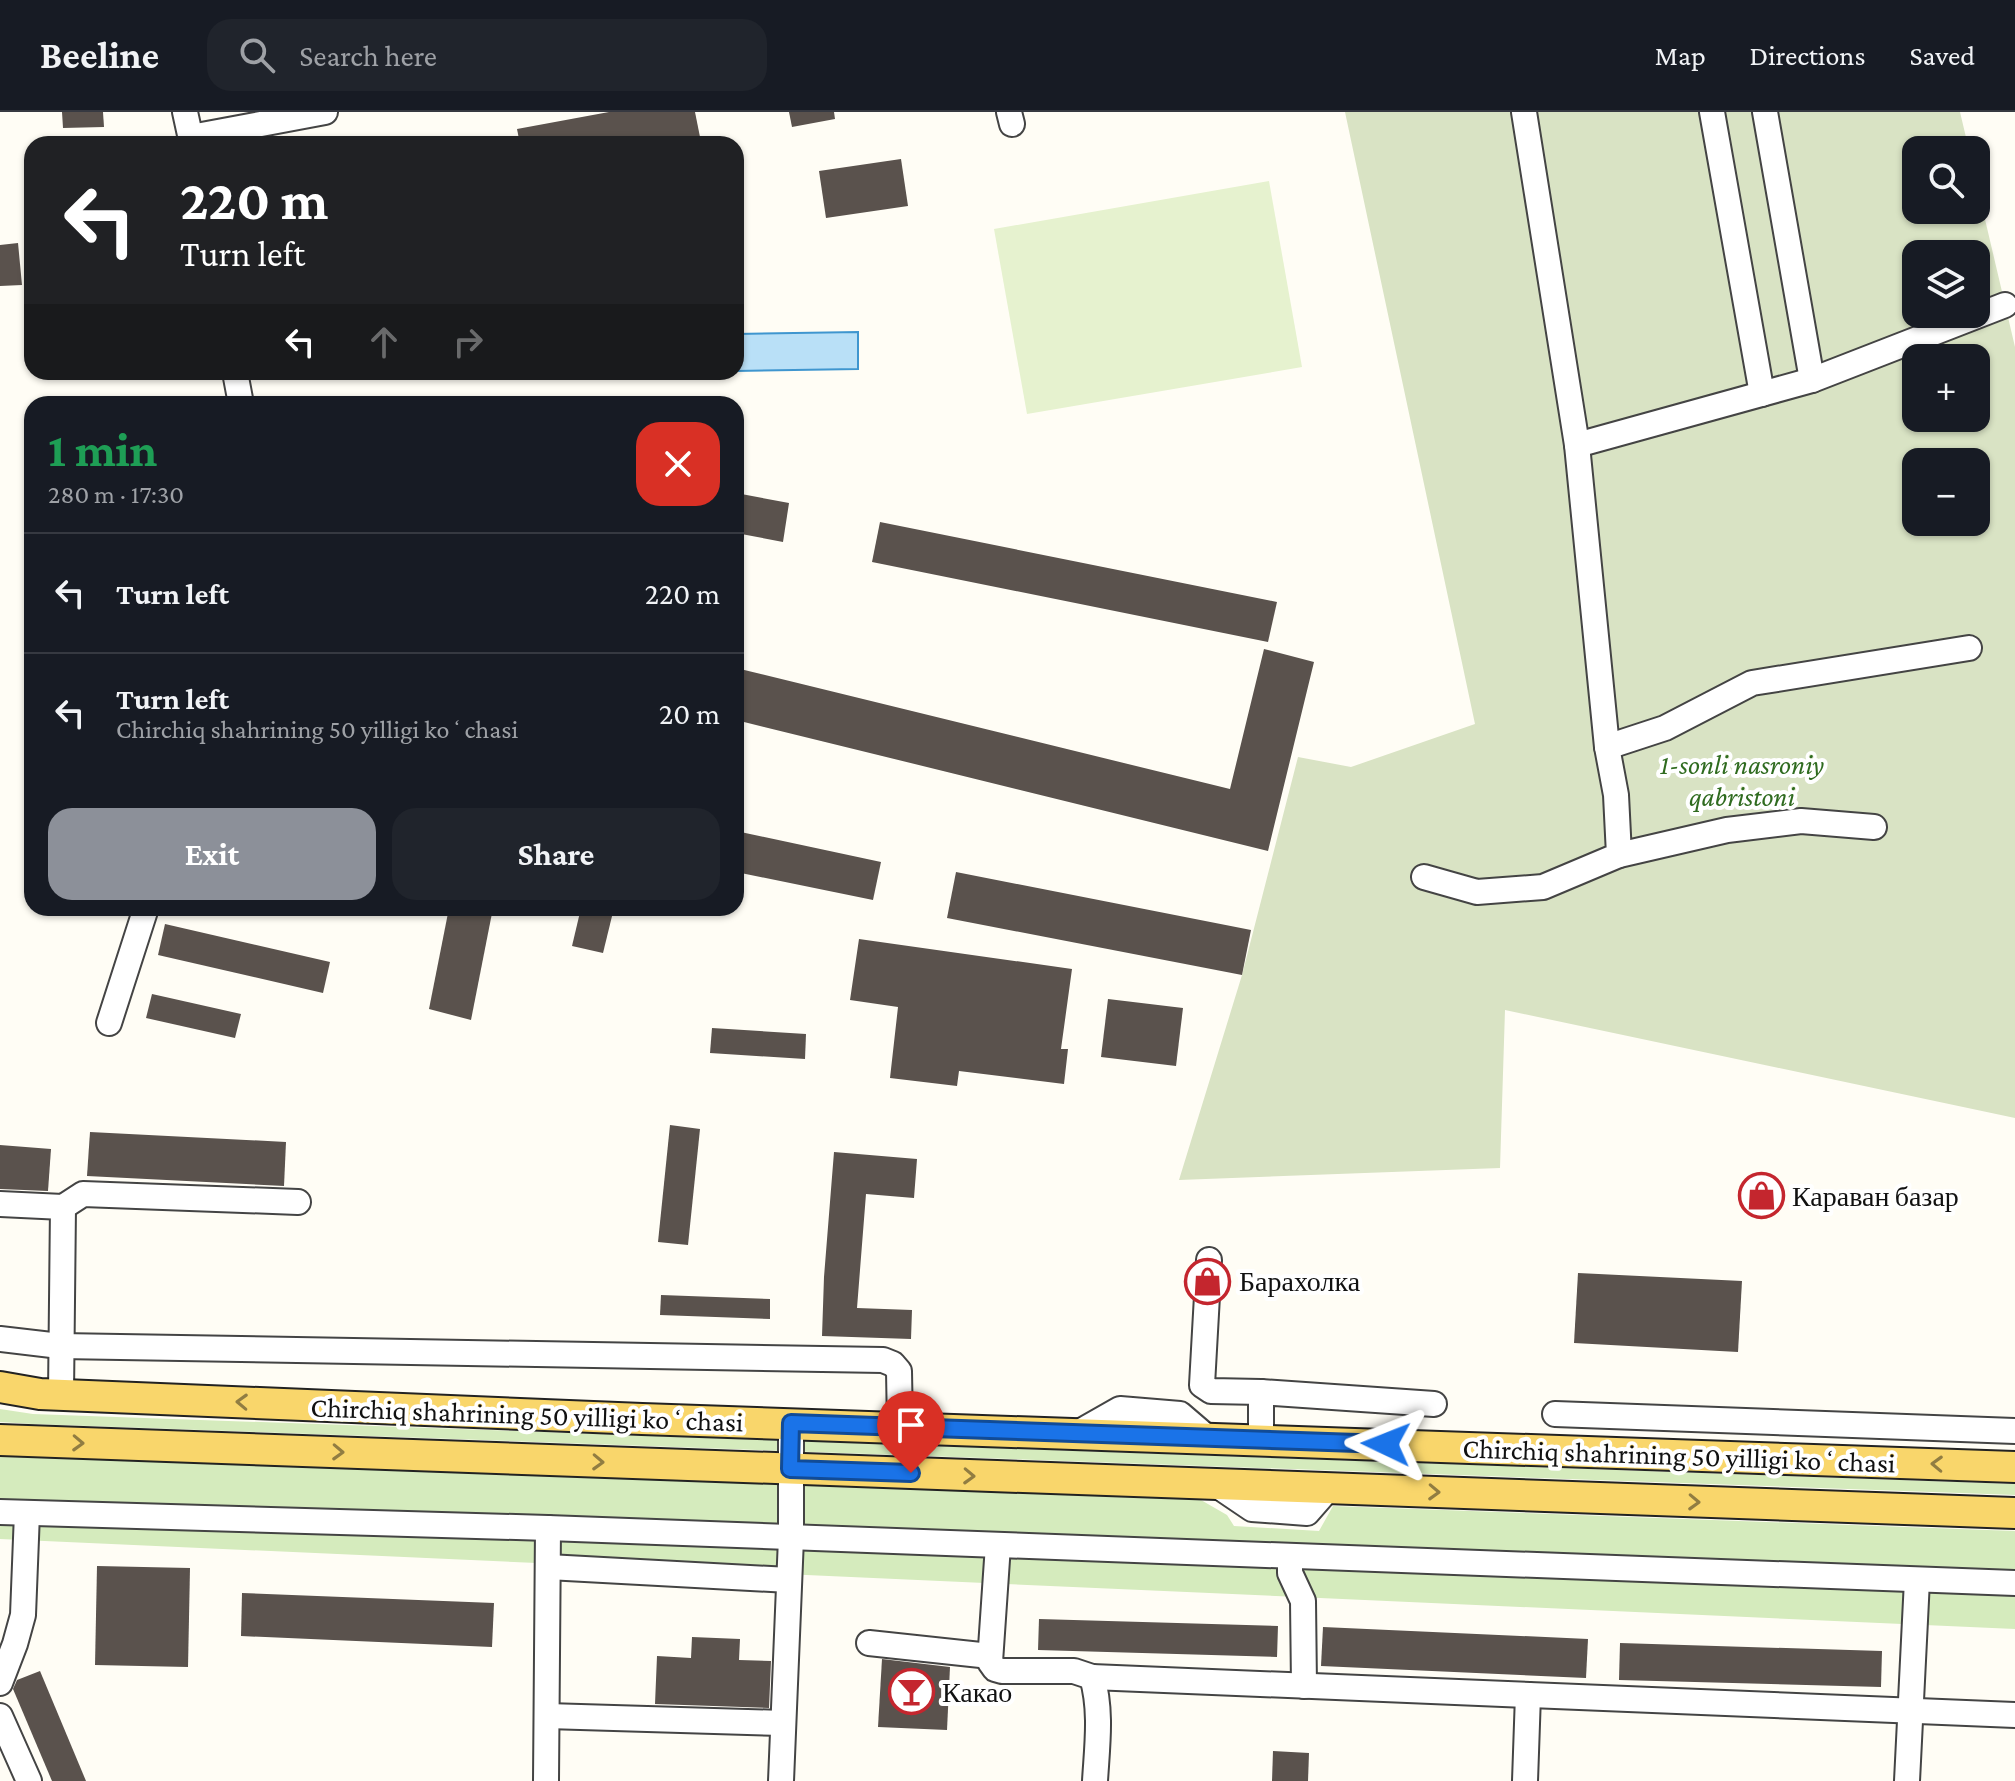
<!DOCTYPE html>
<meta charset="utf-8">
<style>
body{margin:0;font-family:"Crimson Pro",serif;background:#20242c;color:#f1f3f6;height:100vh;display:flex;flex-direction:column;font-size:30px;white-space:nowrap}
*{box-sizing:border-box;margin:0}
p{font-size:26px;color:#9ea1a6}
.icon{flex:none;width:44px;height:44px;fill:none;stroke:currentColor;stroke-width:2;stroke-linecap:round;stroke-linejoin:round}
.map{position:relative;flex:1;overflow:hidden}
.side{position:absolute;left:24px;top:284px;width:720px;height:520px;display:flex;flex-direction:column;background:#171b24;border-radius:24px;box-shadow:0 2px 6px #0004}
.side>*{flex:none}
.hud{position:absolute;left:24px;top:24px;width:720px;height:244px;border-radius:24px;box-shadow:0 2px 6px #0004;background:#202124;color:#fff;overflow:hidden}
.tools{position:absolute;left:1902px;top:24px;display:grid;gap:16px}
.tools a{display:grid;place-items:center;width:88px;height:88px;border-radius:16px;background:#171b24;box-shadow:0 2px 6px #0004;font-size:40px}
.pin{position:absolute;display:grid;place-items:center;width:68px;height:68px;color:#fff;margin:-82px -34px;border-radius:50% 50% 50% 0;rotate:-45deg;box-shadow:0 0 8px #0007}
.pin .icon{rotate:45deg}
.me{position:absolute;width:88px;margin:-44px;rotate:272deg;stroke-linejoin:round;filter:drop-shadow(0 0 6px #0008)}
.turn{display:flex;align-items:center;gap:28px;height:168px;padding:0 24px;font-size:36px}
.turn .icon{width:104px;height:104px;stroke-width:2.5}
.turn b{display:block;font-size:56px;line-height:68px}
.lanes{display:flex;align-items:center;height:76px;padding:0 24px;background:#0003;justify-content:center;gap:40px;direction:ltr}
.lanes .off{opacity:.35}
.round{display:grid;place-items:center;flex:none;width:84px;height:84px;border-radius:24px;background:#20242c}
.headline{display:flex;align-items:center;justify-content:space-between;height:136px;padding:0 24px}
h1{font-size:48px;font-weight:700;line-height:60px;color:#1e9e55}
.cta{display:flex;gap:16px;margin-top:auto;padding:16px 24px}
.cta a{flex:1;height:92px;border-radius:24px;background:#8c9099;color:#fff;font-size:32px;font-weight:700;line-height:92px;text-align:center}
.cta a+a{background:#20242c;color:#f1f3f6}
ul{padding:0;list-style:none}
li{display:flex;align-items:center;gap:24px;height:120px;padding:0 24px;border-top:2px solid #363941}
li div{flex:1}
li b{display:block;font-size:30px}
li em{font-style:normal}
header{display:flex;align-items:center;gap:48px;box-sizing:border-box;height:112px;padding:0 40px;background:#171b24;border-bottom:2px solid #363941}
header strong{font-size:38px}
nav{display:flex;gap:44px;margin-inline-start:auto;font-size:28px}
.search{width:560px;height:72px;background:#20242c;display:flex;align-items:center;gap:20px;box-sizing:border-box;padding:0 28px;border-radius:24px;color:#9ea1a6;font-size:30px}
.map>svg:first-child{display:block}
.green{fill:#d5ebbd}
.cemetery{fill:#d9e3c4;fill-rule:evenodd}
.pitch{fill:#e6f2cf}
.water{fill:#b9e0f7;stroke:#3f96cf;stroke-width:2}
.building{fill:#5a524d}
.lines{fill:none;stroke-linecap:round;stroke-linejoin:round}
.minor-casing{stroke:#444;stroke-width:28}
.major-casing{stroke:#222;stroke-width:34}
.minor{stroke:#fff;stroke-width:24}
.major{stroke:#f9d66b;stroke-width:30}
.oneway{stroke:#917d42}
.route-casing{stroke:#114b97;stroke-width:20}
.route{stroke:#1a73e8;stroke-width:14}
.labels{text-anchor:middle;stroke-width:8;stroke-linejoin:round;paint-order:stroke}
.park-label{font-size:28px;font-style:italic;fill:#2f6b1f;stroke:#fff}
.poi-label{font-size:28px;fill:#111;stroke:#fff;text-anchor:start}
.street-label{font-size:28px;fill:#111;stroke:#fff}
</style>
<header>
<strong>Beeline</strong>
<div class="search"><svg class="icon" aria-label="search" viewBox="0 0 24 24"><circle cx="10" cy="10" r="6"/><path d="M15 15l6 6"/></svg>Search here</div>
<nav><a>Map</a><a>Directions</a><a>Saved</a></nav>
</header>
<div class="map">
<svg width="2015" height="1669" viewBox="0 0 2015 1669">
<rect width="100%" height="100%" fill="#fffdf5"/>
<g class="green">
<path d="M0 1297 33 1302 2015 1372V1383L32 1312 0 1310Z"/>
<path d="M0 1331 1201 1388 1227 1403 1234 1414 1319 1419 1333 1394 2015 1419V1517L0 1427Z"/>
</g>
<path class="cemetery" d="M1345 0H1960L1969 38H1916V98H1976V69L2015 235V1006L1505 898 1500 1056 1179 1068 1242 863 1298 645 1351 655 1475 612ZM1916 142H1976V202H1916ZM1916 246H1976V306H1916ZM1916 350H1976V410H1916Z"/>
<path class="pitch" d="M1269 69 1302 255 1027 302 994 117Z"/>
<path class="water" d="M858 220V257L736 259V222Z"/>
<g class="building">
<path d="M62 0H103L104 15 63 16Z"/>
<path d="M609 0H695L701 30 689 32H520L517 17Z"/>
<path d="M789 0H834L835 7 792 15Z"/>
<path d="M901 47 908 94 826 106 819 59Z"/>
<path d="M18 131 22 173 0 174V133Z"/>
<path d="M736 381 789 391 783 430 736 421Z"/>
<path d="M880 410 1277 490 1268 530 872 450Z"/>
<path d="M1264 537 1314 550 1268 739 736 608V556L1230 677Z"/>
<path d="M736 719 881 750 873 788 736 760Z"/>
<path d="M956 760 1251 818 1242 863 947 806Z"/>
<path d="M449 796H493L471 908 429 897Z"/>
<path d="M581 796H614L603 841 572 834Z"/>
<path d="M165 812 330 850 323 881 158 843Z"/>
<path d="M859 827 1072 857 1061 937H1068L1064 972 959 959 957 974 890 966 898 895 850 888Z"/>
<path d="M152 882 241 902 235 926 146 906Z"/>
<path d="M1108 887 1183 896 1176 954 1101 945Z"/>
<path d="M712 916 806 922 805 947 710 941Z"/>
<path d="M670 1013 700 1017 688 1133 658 1130Z"/>
<path d="M90 1020 286 1030 284 1074 87 1064Z"/>
<path d="M0 1033 51 1037 48 1079 0 1077Z"/>
<path d="M834 1040 917 1047 914 1086 866 1082 857 1196 912 1198 911 1227 822 1224 824 1165Z"/>
<path d="M1578 1161 1742 1169 1738 1240 1574 1231Z"/>
<path d="M661 1183 770 1187V1207L660 1203Z"/>
<path d="M97 1454 190 1456 188 1555 95 1553Z"/>
<path d="M242 1481 494 1491 492 1535 241 1524Z"/>
<path d="M1039 1507 1278 1514 1277 1545 1038 1538Z"/>
<path d="M1323 1515 1588 1527 1586 1566 1321 1554Z"/>
<path d="M692 1525 740 1527 739 1548 771 1549 769 1596 655 1592 657 1544 691 1546Z"/>
<path d="M1620 1531 1882 1539 1881 1575 1619 1568Z"/>
<path d="M882 1547 950 1555 947 1618 878 1615Z"/>
<path d="M40 1559 86 1669H52L13 1577 17 1568Z"/>
<path d="M1273 1639 1309 1641 1308 1669H1272Z"/>
</g>
<g class="lines">
<defs>
<g id="minor">
<path d="M185 0 192 32"/>
<path d="M1009 0 1012 12"/>
<path d="M1712 0 1762 282"/>
<path d="M1765 0 1812 268"/>
<path d="M191 25 325 0"/>
<path d="M235 260 241 292"/>
<path d="M1577 333 1812 268 2005 193"/>
<path d="M1607 635 1665 616 1752 571 1969 536"/>
<path d="M1619 743 1727 718 1801 709 1874 715"/>
<path d="M1424 765 1477 780 1543 775 1619 743 1616 683 1607 635 1577 333 1524 0"/>
<path d="M109 911 146 796"/>
<path d="M0 1092 63 1095"/>
<path d="M1209 1148 1202 1273 1211 1279 1261 1280"/>
<path d="M0 1227 60 1234 883 1248 893 1252 899 1259 900 1315"/>
<path d="M61 1282 63 1095 83 1082 298 1090"/>
<path d="M1555 1302 2015 1319"/>
<path d="M1076 1322 1120 1297 1180 1302 1208 1326"/>
<path d="M1261 1328V1280L1434 1292"/>
<path d="M1215 1372 1252 1397 1307 1401 1328 1377"/>
<path d="M0 1400 548 1416 2015 1471"/>
<path d="M998 1433 990 1550 995 1557 1002 1559H1074L1092 1565C1102 1598 1097 1635 1095 1669"/>
<path d="M1290 1445V1461L1303 1489 1304 1574"/>
<path d="M548 1455 789 1468"/>
<path d="M869 1531 990 1544"/>
<path d="M1092 1565 2015 1603"/>
<path d="M0 1571 15 1532 23 1503 27 1401"/>
<path d="M0 1604 29 1669"/>
<path d="M547 1604 783 1611"/>
<path d="M546 1669 548 1416"/>
<path d="M781 1669 791 1426V1311"/>
<path d="M1525 1669 1528 1583"/>
<path d="M1907 1669 1917 1468"/>
</g>
<g id="major">
<path d="M0 1275 40 1282 642 1307 2015 1355"/>
<path d="M0 1328 2015 1401"/>
</g>
</defs>
<use href="#minor" class="minor-casing"/>
<use href="#major" class="major-casing"/>
<use href="#minor" class="minor"/>
<use href="#major" class="major"/>
</g>
<defs><path id="oneway-chevron" d="M-2-3.5L2.5 0L-2 3.5" fill="none" stroke-width="1.6" stroke-linecap="round" stroke-linejoin="round" transform="scale(2)"/></defs>
<g class="oneway">
<use href="#oneway-chevron" transform="translate(242 1290) rotate(-178)"/>
<use href="#oneway-chevron" transform="translate(78 1331) rotate(2)"/>
<use href="#oneway-chevron" transform="translate(338 1340) rotate(2)"/>
<use href="#oneway-chevron" transform="translate(598 1350) rotate(2)"/>
<use href="#oneway-chevron" transform="translate(1937 1352) rotate(-178)"/>
<use href="#oneway-chevron" transform="translate(969 1364) rotate(2)"/>
<use href="#oneway-chevron" transform="translate(1434 1380) rotate(2)"/>
<use href="#oneway-chevron" transform="translate(1694 1390) rotate(2)"/>
</g>
<g class="lines">
<defs>
<path id="route" d="M911 1361 790 1357 791 1311 1386 1332"/>
</defs>
<use href="#route" class="route-casing"/>
<use href="#route" class="route"/>
</g>
<defs>
<symbol id="shop-ring" viewBox="-11 -11 22 22"><circle r="9.5" fill="#fff" stroke="#c4262e" stroke-width="1.5"/><path d="M-5-2.5h2.3a2.7 3.5 0 0 1 5.4 0H5L5.5 6h-11ZM-1.5-2.5h3a1.5 2.3 0 0 0-3 0Z" fill="#c4262e"/></symbol>
<symbol id="bar-ring" viewBox="-11 -11 22 22"><circle r="9.5" fill="#fff" stroke="#c4262e" stroke-width="1.5"/><path d="M-6-5H6L.8 .8V4.5H3.5V6h-7V4.5H-.8V.8Z" fill="#c4262e"/></symbol>
</defs>
<g fill-rule="evenodd">
<use href="#shop-ring" x="1736" y="1058" width="51" height="51"/>
<use href="#shop-ring" x="1182" y="1144" width="51" height="51"/>
<use href="#bar-ring" x="886" y="1554" width="51" height="51"/>
</g>
<g class="labels">
<g class="park-label">
<text x="1742" y="662">1-sonli nasroniy<tspan x="1742" dy="32">qabristoni</tspan></text>
</g>
<g class="poi-label">
<text x="1792" y="1094">Караван базар</text>
<text x="1239" y="1179">Барахолка</text>
<text x="942" y="1590">Какао</text>
</g>
<g class="street-label">
<text transform="translate(527 1302) rotate(2)" y="10">Chirchiq shahrining 50 yilligi koʻchasi</text>
<text transform="translate(1679 1343) rotate(2)" y="10">Chirchiq shahrining 50 yilligi koʻchasi</text>
</g>
</g>
</svg>
<div class="tools">
<a><svg class="icon" aria-label="search" viewBox="0 0 24 24"><circle cx="10" cy="10" r="6"/><path d="M15 15l6 6"/></svg></a>
<a><svg class="icon" aria-label="layers" viewBox="0 0 24 24"><path d="M12 4l9 5-9 5-9-5zM3 14l9 5 9-5"/></svg></a>
<a>+</a>
<a>−</a>
</div>
<div class="pin" style="left:911px;top:1361px;background:#d93025"><svg class="icon" aria-label="arrive" viewBox="0 0 24 24"><path d="M6 21V4h12l-3 4 3 4H6"/></svg></div>
<svg class="me" style="left:1386px;top:1332px" viewBox="-20 -20 40 40"><path d="M0-17L14 15 0 8-14 15z" fill="#1a73e8" stroke="#fff" stroke-width="4"/></svg>
<div class="hud">
<div class="turn"><svg class="icon" aria-label="left" viewBox="0 0 24 24"><path d="M17 20v-9H6M10 6l-5 5 5 5"/></svg><div><b>220 m</b>Turn left</div></div>
<div class="lanes"><svg class="icon" aria-label="left" viewBox="0 0 24 24"><path d="M17 20v-9H6M10 6l-5 5 5 5"/></svg><svg class="icon off" aria-label="ahead" viewBox="0 0 24 24"><path d="M12 20V5M6 11l6-6 6 6"/></svg><svg class="icon off" aria-label="right" viewBox="0 0 24 24"><path d="M7 20v-9h11M14 6l5 5-5 5"/></svg></div>
</div>
<section class="side">
<div class="headline"><div><h1>1 min</h1><p>280 m · 17:30</p></div><a class="round" style="background:#d93025;color:#fff"><svg class="icon" aria-label="close" viewBox="0 0 24 24"><path d="M6 6l12 12M18 6L6 18"/></svg></a></div>
<ul>
<li><svg class="icon" aria-label="left" viewBox="0 0 24 24"><path d="M17 20v-9H6M10 6l-5 5 5 5"/></svg><div><b>Turn left</b></div><em>220 m</em></li>
<li><svg class="icon" aria-label="left" viewBox="0 0 24 24"><path d="M17 20v-9H6M10 6l-5 5 5 5"/></svg><div><b>Turn left</b><p>Chirchiq shahrining 50 yilligi koʻchasi</p></div><em>20 m</em></li>
</ul>
<div class="cta"><a>Exit</a><a>Share</a></div>
</section>
</div>
